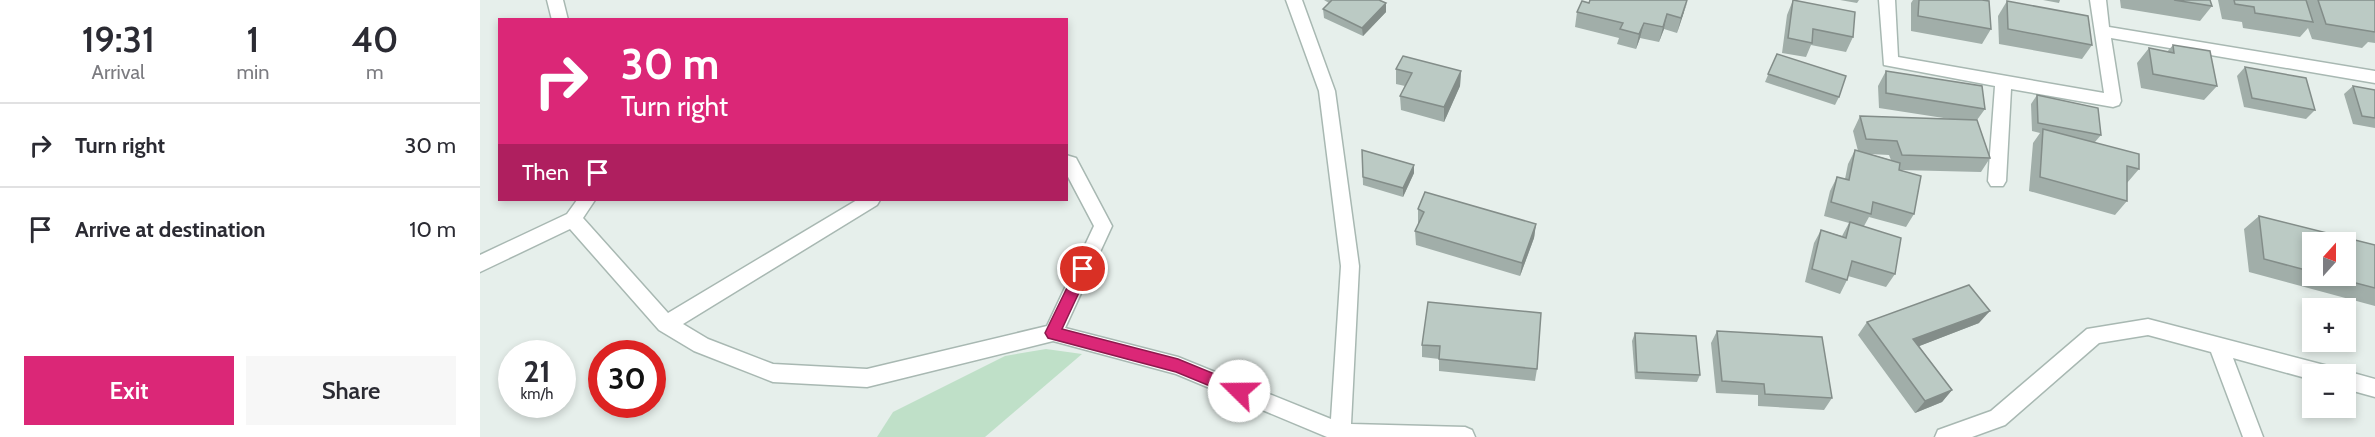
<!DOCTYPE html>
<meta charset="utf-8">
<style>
body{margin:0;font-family:Cabin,sans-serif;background:#f7f7f7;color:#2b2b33;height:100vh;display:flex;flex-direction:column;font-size:22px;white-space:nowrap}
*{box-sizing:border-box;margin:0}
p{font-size:20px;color:#7c7c81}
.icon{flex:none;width:33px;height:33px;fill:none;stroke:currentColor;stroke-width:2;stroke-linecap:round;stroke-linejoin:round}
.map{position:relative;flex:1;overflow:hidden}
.details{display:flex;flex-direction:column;background:#fff;width:480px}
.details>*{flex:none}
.guide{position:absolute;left:18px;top:18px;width:570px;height:183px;border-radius:0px;box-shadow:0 3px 9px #0003;background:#db2777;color:#fff;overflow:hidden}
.needle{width:39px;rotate:21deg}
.buttons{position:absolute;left:1822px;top:232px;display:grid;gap:12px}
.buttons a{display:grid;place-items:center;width:54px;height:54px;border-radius:0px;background:#fff;box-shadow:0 3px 9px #0003;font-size:30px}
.speed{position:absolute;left:18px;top:340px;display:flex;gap:12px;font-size:30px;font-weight:700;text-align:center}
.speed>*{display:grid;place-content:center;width:78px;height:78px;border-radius:50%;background:#fff;box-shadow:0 3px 9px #0003;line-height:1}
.speed small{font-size:15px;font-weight:400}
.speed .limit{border:9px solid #d22;background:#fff;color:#111}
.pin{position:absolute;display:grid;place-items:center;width:51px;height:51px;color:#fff;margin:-26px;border:3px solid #fff;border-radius:50%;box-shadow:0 2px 6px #0007}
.me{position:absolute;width:66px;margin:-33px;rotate:292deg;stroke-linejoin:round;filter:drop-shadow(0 0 4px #0008)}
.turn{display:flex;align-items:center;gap:21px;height:126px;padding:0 24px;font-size:27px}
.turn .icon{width:78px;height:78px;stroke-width:2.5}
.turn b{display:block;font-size:42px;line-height:51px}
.then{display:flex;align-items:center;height:57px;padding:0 24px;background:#0003;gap:12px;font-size:22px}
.eta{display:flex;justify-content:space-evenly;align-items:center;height:102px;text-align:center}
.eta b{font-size:36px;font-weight:600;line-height:42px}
.button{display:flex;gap:12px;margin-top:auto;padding:12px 24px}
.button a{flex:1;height:69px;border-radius:0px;background:#db2777;color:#fff;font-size:24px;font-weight:600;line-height:69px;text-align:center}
.button a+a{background:#f7f7f7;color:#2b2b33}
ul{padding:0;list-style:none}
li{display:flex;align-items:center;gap:18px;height:84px;padding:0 24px;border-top:2px solid #e1e1e2}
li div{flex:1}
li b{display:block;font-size:22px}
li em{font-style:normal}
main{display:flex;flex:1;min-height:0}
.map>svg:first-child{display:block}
.green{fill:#bfe0c8}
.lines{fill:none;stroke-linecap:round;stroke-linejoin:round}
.minor-casing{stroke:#a8b8b2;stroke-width:3}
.minor{fill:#fff;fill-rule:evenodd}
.wall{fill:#a1aea9;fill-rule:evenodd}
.shaded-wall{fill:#838d89}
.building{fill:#bbcac4;stroke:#838d89;stroke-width:1.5}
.route{fill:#db2777;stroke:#8e194d;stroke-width:1.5}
</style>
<main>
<section class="details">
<div class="eta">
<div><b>19:31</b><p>Arrival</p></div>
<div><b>1</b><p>min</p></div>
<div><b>40</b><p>m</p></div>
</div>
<ul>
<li><svg class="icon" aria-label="right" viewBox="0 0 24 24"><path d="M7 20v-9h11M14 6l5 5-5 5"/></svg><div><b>Turn right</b></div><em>30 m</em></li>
<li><svg class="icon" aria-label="arrive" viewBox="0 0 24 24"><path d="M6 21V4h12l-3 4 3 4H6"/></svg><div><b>Arrive at destination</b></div><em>10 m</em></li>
</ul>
<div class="button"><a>Exit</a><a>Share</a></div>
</section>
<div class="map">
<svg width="1895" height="437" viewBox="0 0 1895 437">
<rect width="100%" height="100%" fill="#e6efeb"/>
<path class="green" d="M566 349 602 354 505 437H397L413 412 525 356Z"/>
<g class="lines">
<defs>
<g id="minor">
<path d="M67 0H83L88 20H72Z"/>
<path d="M806 0H822L855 91 879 266 871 424 985 427 992 430 995 437H847L696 374 573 341 387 387 293 382 214 351 179 330 90 229 0 272V255L87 214 97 200H115L103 218 188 313 377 200H400L397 205 203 324 228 339 293 364 387 369 567 326 614 226 586 173V155L596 158 632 226 585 328 698 357 851 419 861 266 839 91Z"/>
<path d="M1399 0H1415L1418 57 1624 93 1610 0H1626L1629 27 1895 71V83L1631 38 1641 101 1639 105 1633 107 1531 89 1526 181 1523 186H1511L1508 181 1515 86 1404 65Z"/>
<path d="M1668 319 1848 366 1855 369 1858 375H1833V380L1753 358 1783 437H1763L1731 352 1668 335 1619 343 1525 425 1492 437H1455L1458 430 1511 411 1607 329Z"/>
<path d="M1866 371 1895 379V397L1866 389V375H1858Z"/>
</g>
</defs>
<use href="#minor" class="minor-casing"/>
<use href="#minor" class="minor"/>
</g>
<g class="wall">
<path d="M844 0H899L906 12 883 36 844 18 843 9 849 3Z"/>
<path d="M1313 0 1373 37 1366 52 1331 45 1326 57 1302 53 1307 15Z"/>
<path d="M1360 0H1379L1377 3Z"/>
<path d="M1433 0H1502L1511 29 1502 44 1431 31V3Z"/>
<path d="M1563 0H1580L1579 3Z"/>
<path d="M1640 0H1730L1732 6 1720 21 1641 8Z"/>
<path d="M1738 0H1895V43L1888 42 1882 48 1832 39 1828 28 1820 37 1763 28 1762 22 1742 19Z"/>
<path d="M1527 1 1612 45 1602 59 1519 44 1518 16Z"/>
<path d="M1109 3 1204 12 1197 33 1184 29 1179 42 1160 38 1156 49 1137 44 1139 38 1095 27 1097 12Z"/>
<path d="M1693 45 1737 86 1724 100 1661 88 1657 63 1669 48 1687 52Z"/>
<path d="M1297 54 1359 97 1355 105 1285 82Z"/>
<path d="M1765 67 1835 110 1826 119 1764 107 1757 76Z"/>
<path d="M916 69 981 71 980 86 964 122 921 110 920 96 925 86 916 84Z"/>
<path d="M1406 71 1505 109 1497 120 1510 158 1501 172 1419 170 1434 214 1426 227 1389 217 1384 226 1415 274 1406 287 1368 276 1367 280 1360 294 1325 282 1334 243 1341 230 1362 236 1369 223 1344 216 1350 191 1357 177 1365 179 1368 164 1375 150 1378 151 1373 131 1380 116 1470 119 1399 108 1398 86ZM1390 154 1409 155 1411 160Z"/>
<path d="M1873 86 1895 90V128L1873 124 1864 94Z"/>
<path d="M1557 95 1621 135 1615 142 1659 169 1647 183V201L1635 215 1549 191 1553 143 1560 133 1552 131 1551 104Z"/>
<path d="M882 150 934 165V173L923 197 883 185Z"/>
<path d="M938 209 1056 224 1054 238 1040 276 936 245 935 231 939 224 938 223Z"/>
<path d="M1779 216 1895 245V306L1769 272 1764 229ZM1833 243 1866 276H1833Z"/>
<path d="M948 302 1057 369 1055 381 959 371V359L942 357V345Z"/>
<path d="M1387 322 1499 323 1439 346 1472 390 1462 402 1435 413 1378 335Z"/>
<path d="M1237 331 1352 398 1344 410 1278 406V395L1236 393 1231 343Z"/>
<path d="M1155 333 1220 375 1217 382 1155 379 1152 341Z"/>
</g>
<g class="shaded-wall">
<path d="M1208 0 1197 33 1201 18Z"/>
<path d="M906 3V12L883 36 882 28Z"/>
<path d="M1187 14 1184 29 1179 42 1183 27Z"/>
<path d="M1164 23 1160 38 1156 49 1159 34Z"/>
<path d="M981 71 980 86 964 122V107Z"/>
<path d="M934 165V173L923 197V188Z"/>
<path d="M1056 224 1054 238 1040 276 1042 263Z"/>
<path d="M1510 311 1499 323 1424 352 1433 339Z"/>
<path d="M1472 390 1462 402 1435 413 1445 401Z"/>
</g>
<g class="building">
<path d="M852 0H899L906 3 882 28 843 9Z"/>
<path d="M1110 0H1207L1201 18 1187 14 1183 27 1164 23 1159 34 1140 29 1143 23 1097 12 1102 1 1109 3Z"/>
<path d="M1313 0 1375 12 1373 37 1333 29 1332 43 1308 38Z"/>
<path d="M1439 0H1502L1509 1 1511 29 1438 16Z"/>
<path d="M1694 0H1730L1732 6Z"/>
<path d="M1754 0H1826L1833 22 1775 13 1774 7 1755 4Z"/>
<path d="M1838 0H1895V32L1846 24Z"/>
<path d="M1527 1 1608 16 1612 45 1528 29Z"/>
<path d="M1693 45 1730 51 1737 86 1673 74 1669 48 1694 53Z"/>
<path d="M1297 54 1366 76 1359 97 1288 74Z"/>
<path d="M923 56 981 71 964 107 920 96 932 73 916 69Z"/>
<path d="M1765 67 1826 78 1835 110 1772 98Z"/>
<path d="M1406 71 1502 86 1505 109 1406 93Z"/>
<path d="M1873 86 1895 90V118L1882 116Z"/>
<path d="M1557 95 1618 108 1621 135 1558 123Z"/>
<path d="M1380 116 1497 120 1510 158 1422 155 1417 141 1386 139Z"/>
<path d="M1563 129 1659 154V169L1647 166V201L1560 177Z"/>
<path d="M882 150 934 165 923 188 883 177Z"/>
<path d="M1375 150 1420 163 1419 170 1441 176 1434 214 1393 202 1391 214 1351 202 1357 177 1369 180Z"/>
<path d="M945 192 1056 224 1042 263 935 231 944 212 938 209Z"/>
<path d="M1779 216 1895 245V288L1849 276H1866V243H1833V272L1784 259Z"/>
<path d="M1370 222 1421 238 1415 274 1372 261 1367 280 1332 269 1341 230 1366 238Z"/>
<path d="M1489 285 1510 311 1433 339 1472 390 1445 401 1387 322Z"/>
<path d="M948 302 1061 313 1057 369 959 359 960 346 942 345Z"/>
<path d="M1237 331 1342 337 1352 398 1285 394 1284 384 1242 381Z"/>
<path d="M1155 333 1216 336 1220 375 1157 372Z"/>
</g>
<path class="route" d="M603 263 610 269 582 329 698 359 764 386 766 391 764 396 759 398 696 372 568 338 565 333 598 265Z"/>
</svg>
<div class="buttons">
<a><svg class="needle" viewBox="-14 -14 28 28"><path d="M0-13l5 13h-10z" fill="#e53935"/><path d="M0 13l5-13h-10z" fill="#7c7c81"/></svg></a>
<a>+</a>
<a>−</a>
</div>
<div class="speed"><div>21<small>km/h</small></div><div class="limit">30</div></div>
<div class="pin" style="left:603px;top:269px;background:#d93025"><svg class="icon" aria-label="arrive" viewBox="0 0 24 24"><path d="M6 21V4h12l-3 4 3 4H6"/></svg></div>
<svg class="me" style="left:759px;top:391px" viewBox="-20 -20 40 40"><circle r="19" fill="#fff"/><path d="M0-13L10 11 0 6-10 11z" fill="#db2777"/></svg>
<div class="guide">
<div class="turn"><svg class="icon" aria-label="right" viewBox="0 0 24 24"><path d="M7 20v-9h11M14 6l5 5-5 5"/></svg><div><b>30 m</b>Turn right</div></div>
<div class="then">Then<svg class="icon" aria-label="arrive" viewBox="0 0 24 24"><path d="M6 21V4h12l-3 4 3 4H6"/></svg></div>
</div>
</div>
</main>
